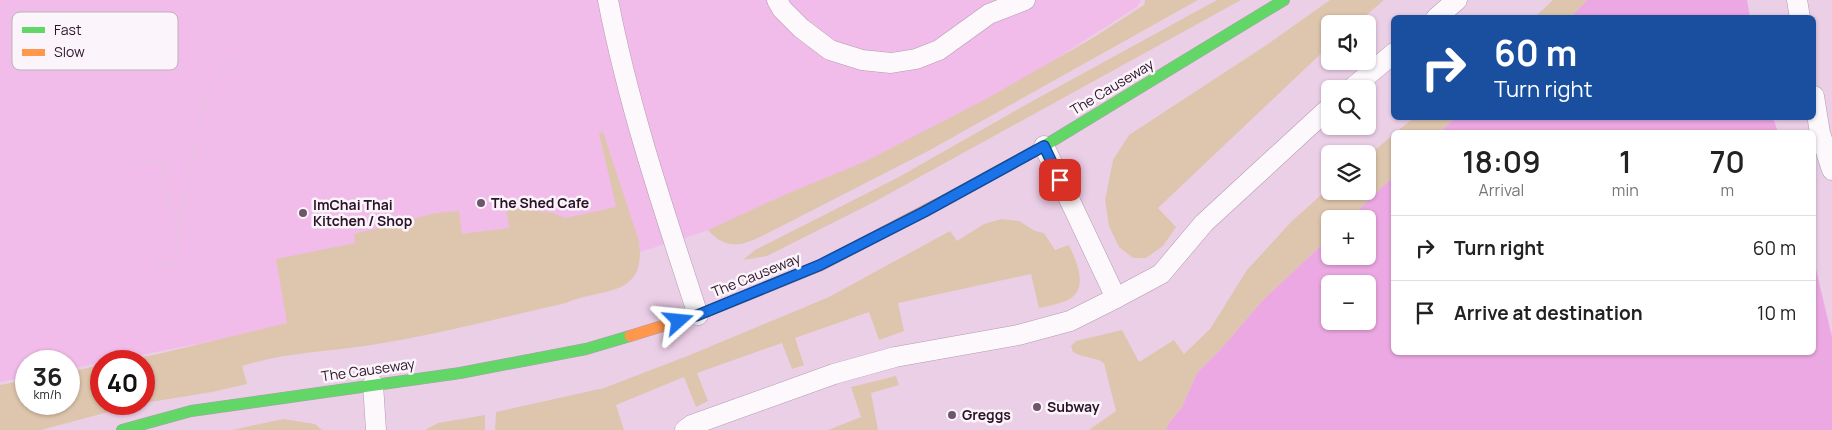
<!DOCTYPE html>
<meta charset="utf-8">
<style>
body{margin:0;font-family:Manrope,sans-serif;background:#f6f6f6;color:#222;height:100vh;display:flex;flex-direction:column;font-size:19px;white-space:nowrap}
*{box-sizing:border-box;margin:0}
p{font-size:16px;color:#767676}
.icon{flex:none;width:28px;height:28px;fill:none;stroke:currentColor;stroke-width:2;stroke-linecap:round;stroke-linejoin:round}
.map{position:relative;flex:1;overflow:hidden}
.panel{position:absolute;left:1391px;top:130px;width:425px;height:225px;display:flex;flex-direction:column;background:#fff;border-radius:8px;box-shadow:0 1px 4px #0004}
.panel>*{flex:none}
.guide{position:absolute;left:1391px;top:15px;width:425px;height:105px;border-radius:8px;box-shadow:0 1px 4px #0004;background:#1a4fa0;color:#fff;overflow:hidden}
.controls{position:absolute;left:1321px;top:15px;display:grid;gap:10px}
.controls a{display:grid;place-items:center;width:55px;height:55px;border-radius:8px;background:#fff;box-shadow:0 1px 4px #0004;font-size:25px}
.speed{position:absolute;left:15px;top:350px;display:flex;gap:10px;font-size:25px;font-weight:700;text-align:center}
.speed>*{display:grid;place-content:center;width:65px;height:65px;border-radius:50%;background:#fff;box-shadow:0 1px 4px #0004;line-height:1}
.speed small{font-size:12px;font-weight:400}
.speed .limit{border:8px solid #d22;background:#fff;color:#111}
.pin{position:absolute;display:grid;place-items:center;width:42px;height:42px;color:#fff;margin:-21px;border-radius:10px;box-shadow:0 2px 8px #0006}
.me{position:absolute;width:55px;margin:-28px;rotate:72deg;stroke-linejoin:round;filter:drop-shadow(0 0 4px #0008)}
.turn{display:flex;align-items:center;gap:18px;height:105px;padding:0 20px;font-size:22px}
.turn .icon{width:65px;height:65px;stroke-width:2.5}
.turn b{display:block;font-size:35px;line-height:42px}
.eta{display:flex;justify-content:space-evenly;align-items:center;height:85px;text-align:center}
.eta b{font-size:30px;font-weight:600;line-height:35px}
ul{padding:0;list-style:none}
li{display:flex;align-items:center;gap:15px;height:65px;padding:0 20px;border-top:1px solid #e0e0e0}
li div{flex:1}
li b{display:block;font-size:19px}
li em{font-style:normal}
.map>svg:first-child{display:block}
.built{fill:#f1bce9}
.green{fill:#dec6ae}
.water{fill:#eca8e2;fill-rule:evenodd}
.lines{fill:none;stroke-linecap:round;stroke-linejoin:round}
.lane-casing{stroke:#b29aaf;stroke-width:21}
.fast-casing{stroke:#b29aaf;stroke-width:12}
.slow-casing{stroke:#b29aaf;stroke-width:12}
.path{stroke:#d7cdd5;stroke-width:3;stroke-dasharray:1 4;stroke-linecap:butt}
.lane{stroke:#fcf8fb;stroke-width:20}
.fast{stroke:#63d668;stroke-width:11}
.slow{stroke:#ff974d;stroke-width:11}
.route-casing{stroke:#114b97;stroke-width:12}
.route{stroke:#1a73e8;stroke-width:9}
.poi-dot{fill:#6e556b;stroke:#fbf4fa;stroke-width:2}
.labels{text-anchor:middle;stroke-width:5;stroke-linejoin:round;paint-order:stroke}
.street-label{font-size:14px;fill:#2b1328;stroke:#fbf4fa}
.poi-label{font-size:14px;font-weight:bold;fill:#2b1328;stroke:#fbf4fa;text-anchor:start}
.key{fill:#fbf4fa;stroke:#bdb0bb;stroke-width:1}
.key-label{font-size:14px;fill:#2b1328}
</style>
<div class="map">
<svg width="1832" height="430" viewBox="0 0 1832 430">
<rect width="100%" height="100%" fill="#ebcfe7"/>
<path class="built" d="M0 0H1141L1138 6 1000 95 852 169 731 223 593 267 69 369V361H26V377L0 382Z"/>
<g class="green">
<path d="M1145 0H1198L930 150 770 232C747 243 729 254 708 230L782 196 866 161 986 99 1091 39 1144 5Z"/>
<path d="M1217 0H1241L876 201 767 256 743 260 755 250 897 178 1029 103Z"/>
<path d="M1330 0H1384L1356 24H1330V49L1328 47 1158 208 1176 227 1163 246 1146 258H1133L1119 247 1109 226 1105 200 1113 160 1129 135 1268 44Z"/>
<path d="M1553 0H1587L1571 17 1534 18Z"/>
<path d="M1414 118H1455L1440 132H1396Z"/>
<path d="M603 132 639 241C647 299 602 287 566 303 499 318 433 336 365 346 324 352 282 353 242 366L247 384 212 392 144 403V361H123L158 354 287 323 276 259 355 243 354 234 404 222 405 221 436 213 459 211 462 234 509 228 506 207 553 213 565 218 616 207 599 133Z"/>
<path d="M1394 134V176L1349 219H1330V237L1262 301 1221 349 1197 373 1182 407 1169 423 1166 430H1089L1116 411 1104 363C1095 357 1083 358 1073 352L1071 346 1076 341 1122 330 1139 362 1174 340 1184 354 1210 329 1247 270 1291 222 1330 187V191H1368V156Z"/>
<path d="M1002 219 1019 221 1035 231 1044 233 1055 250 1069 245C1076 261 1091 290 1066 301 1058 304 1048 306 1039 308L1031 274 898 303 904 331 879 340 869 312 795 338 804 365 792 369 782 343 697 373 708 401 696 407 684 377 616 405 624 430H495L496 412 604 388 690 355 829 297 950 231 957 241 984 224Z"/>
<path d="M101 365V404H138L41 430H0V385L26 380V404H69V372Z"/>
<path d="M896 376 899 385 871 393 878 430H828L861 417 851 387Z"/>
<path d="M485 415V430H425L438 423Z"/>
<path d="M283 419 315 424 322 430H232Z"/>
</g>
<g class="water">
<path d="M1587 0H1747L1750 17H1571Z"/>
<path d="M1455 118H1773L1778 132H1440Z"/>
<path d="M1394 176V352H1814V261L1832 337V430H1166L1169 423 1182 407 1197 373 1221 349 1262 301 1330 237V256H1368V219H1349ZM1330 284H1368V321H1330Z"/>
</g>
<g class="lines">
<defs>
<g id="lane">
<path d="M608 0C629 108 664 211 698 315"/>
<path d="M777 0 782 9 801 28 830 50 862 60 891 63 916 59 939 50 989 14 1025 0"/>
<path d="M1797 0 1800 18"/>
<path d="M1436 18 1457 0"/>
<path d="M1351 89 1394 53"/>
<path d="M1814 96 1820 133 1832 170"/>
<path d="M1044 146 1116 298"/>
<path d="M373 384 376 430"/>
<path d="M685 430 692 425 834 374 895 357 1018 335 1070 321 1116 298 1161 274 1204 223 1330 107"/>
</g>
<g id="fast">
<path d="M945 200 1044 146 1284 0"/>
<path d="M122 430 191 411 460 373 586 349 630 336"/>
</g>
<path id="slow" d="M630 336 698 315 821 265 945 200"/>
</defs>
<use href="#lane" class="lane-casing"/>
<use href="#fast" class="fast-casing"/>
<use href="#slow" class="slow-casing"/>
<g class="path">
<path d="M136 164 162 160 168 201 179 222 200 124 209 91 218 76 227 67 249 54"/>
<path d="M154 267 176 263 179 222"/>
</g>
<use href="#lane" class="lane"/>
<use href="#fast" class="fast"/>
<use href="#slow" class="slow"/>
</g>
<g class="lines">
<defs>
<path id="route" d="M679 321 698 315 820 265 924 212 1044 146 1060 180"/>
</defs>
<use href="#route" class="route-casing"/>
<use href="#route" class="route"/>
</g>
<g class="poi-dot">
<circle cx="481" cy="203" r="5"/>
<circle cx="303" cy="213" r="5"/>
<circle cx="1037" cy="407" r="5"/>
<circle cx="952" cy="415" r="5"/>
</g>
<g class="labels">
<g class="street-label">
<text transform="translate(1112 87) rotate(-31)" y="5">The Causeway</text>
<text transform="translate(756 275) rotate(-22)" y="5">The Causeway</text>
<text transform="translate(368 370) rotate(-8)" y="5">The Causeway</text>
</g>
<g class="poi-label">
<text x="491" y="208">The Shed Cafe</text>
<text x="313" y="210">ImChai Thai<tspan x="313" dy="16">Kitchen / Shop</tspan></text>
<text x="1047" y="412">Subway</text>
<text x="962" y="420">Greggs</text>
</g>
</g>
<rect x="12" y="12" width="166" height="58" rx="8" class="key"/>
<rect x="22" y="27" width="23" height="6" fill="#63d668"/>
<rect x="22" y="49" width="23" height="7" fill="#ff974d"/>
<g class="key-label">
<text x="54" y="35">Fast</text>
<text x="54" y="57">Slow</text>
</g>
</svg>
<div class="controls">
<a><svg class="icon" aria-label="sound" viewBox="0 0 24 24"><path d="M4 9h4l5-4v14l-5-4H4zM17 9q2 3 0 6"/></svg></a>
<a><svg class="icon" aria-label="search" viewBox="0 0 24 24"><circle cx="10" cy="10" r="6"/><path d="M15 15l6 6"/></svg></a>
<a><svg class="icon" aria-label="layers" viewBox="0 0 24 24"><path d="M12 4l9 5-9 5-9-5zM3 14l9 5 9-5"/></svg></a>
<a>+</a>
<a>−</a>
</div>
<div class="speed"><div>36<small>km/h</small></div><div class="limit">40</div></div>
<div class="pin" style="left:1060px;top:180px;background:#d93025"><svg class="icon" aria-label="arrive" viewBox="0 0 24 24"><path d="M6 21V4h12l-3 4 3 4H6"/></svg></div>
<svg class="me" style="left:679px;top:321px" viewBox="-20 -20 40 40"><path d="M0-17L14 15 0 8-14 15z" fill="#1a73e8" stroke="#fff" stroke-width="4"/></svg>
<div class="guide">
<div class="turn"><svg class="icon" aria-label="right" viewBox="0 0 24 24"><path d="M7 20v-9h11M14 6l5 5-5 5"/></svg><div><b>60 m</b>Turn right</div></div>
</div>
<section class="panel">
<div class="eta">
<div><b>18:09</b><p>Arrival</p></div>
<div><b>1</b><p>min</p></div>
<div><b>70</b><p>m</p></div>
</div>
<ul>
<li><svg class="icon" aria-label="right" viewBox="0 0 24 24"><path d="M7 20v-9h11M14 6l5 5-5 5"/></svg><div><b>Turn right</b></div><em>60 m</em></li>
<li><svg class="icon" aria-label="arrive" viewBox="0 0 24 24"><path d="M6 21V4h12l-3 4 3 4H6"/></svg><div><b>Arrive at destination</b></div><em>10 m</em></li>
</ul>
</section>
</div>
